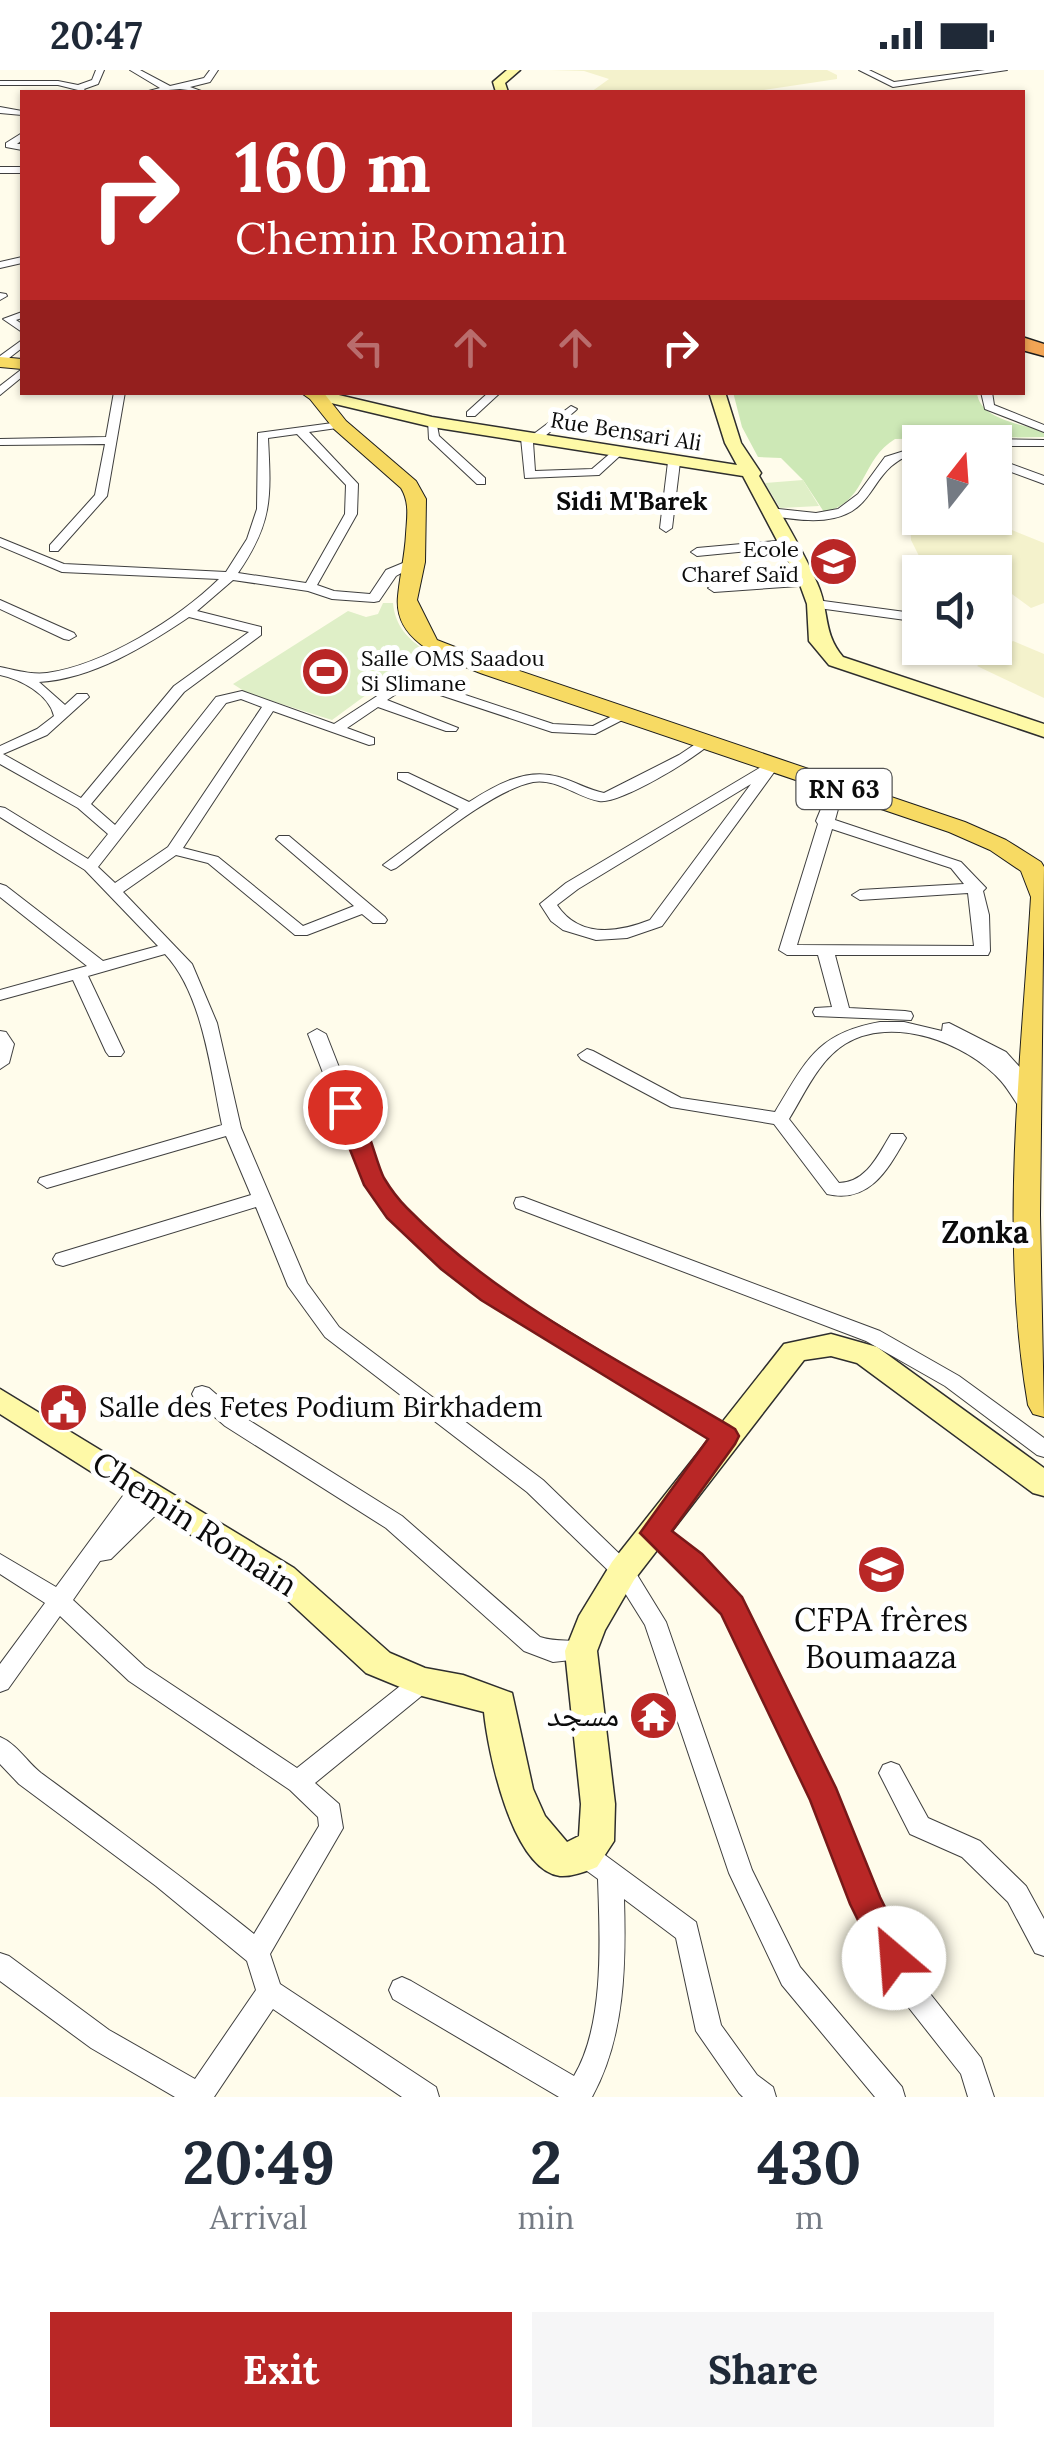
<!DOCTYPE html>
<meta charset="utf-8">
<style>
body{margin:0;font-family:Lora,"Noto Naskh Arabic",serif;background:#f6f6f7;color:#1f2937;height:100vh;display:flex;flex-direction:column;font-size:38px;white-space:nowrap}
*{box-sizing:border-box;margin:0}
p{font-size:32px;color:#747a83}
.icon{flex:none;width:55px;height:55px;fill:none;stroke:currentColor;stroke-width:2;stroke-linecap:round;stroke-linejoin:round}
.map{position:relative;height:2027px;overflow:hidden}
.panel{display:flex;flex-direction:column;background:#fff;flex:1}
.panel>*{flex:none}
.guide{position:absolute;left:20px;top:20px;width:1005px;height:305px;border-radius:0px;box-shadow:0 2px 8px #0004;background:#b92726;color:#fff;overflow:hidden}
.needle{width:65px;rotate:17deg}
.fabs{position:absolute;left:902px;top:355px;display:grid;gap:20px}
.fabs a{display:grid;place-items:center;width:110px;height:110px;border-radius:0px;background:#fff;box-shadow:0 2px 8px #0004;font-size:50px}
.pin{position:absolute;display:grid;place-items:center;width:85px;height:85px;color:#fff;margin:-42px;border:5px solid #fff;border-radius:50%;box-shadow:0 2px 10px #0007}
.me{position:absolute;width:110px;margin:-55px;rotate:333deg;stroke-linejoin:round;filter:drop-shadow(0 0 8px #0008)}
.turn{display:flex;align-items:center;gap:35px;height:210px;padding:0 50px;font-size:45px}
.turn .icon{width:130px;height:130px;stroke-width:2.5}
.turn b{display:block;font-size:70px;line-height:85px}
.lanes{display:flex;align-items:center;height:95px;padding:0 50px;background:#0003;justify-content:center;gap:50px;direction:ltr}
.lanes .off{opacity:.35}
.eta{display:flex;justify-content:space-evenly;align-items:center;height:170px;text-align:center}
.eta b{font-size:60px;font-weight:700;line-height:70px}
.cta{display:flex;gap:20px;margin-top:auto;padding:20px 50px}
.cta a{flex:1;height:115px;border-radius:0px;background:#b92726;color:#fff;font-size:40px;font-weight:700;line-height:115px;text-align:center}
.cta a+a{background:#f6f6f7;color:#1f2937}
.status{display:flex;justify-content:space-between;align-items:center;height:70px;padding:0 50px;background:#fff;direction:ltr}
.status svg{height:28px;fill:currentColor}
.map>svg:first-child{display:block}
.farmland{fill:#f4f2cc}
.green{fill:#cde8b6}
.pitch{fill:#dfefc7}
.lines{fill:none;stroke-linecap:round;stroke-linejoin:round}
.street-casing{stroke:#3f3f3f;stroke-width:2}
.secondary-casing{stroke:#2e2e2e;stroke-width:3}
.primary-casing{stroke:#1d1d1d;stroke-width:2}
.highway-casing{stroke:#1d1d1d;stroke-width:3}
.street{fill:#fff;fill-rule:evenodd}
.secondary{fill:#fef9a7;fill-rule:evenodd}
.primary{fill:#f7da63;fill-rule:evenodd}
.highway{fill:#f2a555;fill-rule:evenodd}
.route{fill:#b92726;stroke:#781919;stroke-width:2.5}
.labels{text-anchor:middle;stroke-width:10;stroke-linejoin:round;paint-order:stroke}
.far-street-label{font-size:22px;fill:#0c0c0c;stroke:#fff}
.far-poi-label{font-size:22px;fill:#0c0c0c;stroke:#fff;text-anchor:end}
.far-neighbourhood-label{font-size:25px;font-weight:bold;fill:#0c0c0c;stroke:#fff}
.shield{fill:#fff;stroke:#555;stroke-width:2.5}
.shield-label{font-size:25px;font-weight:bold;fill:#0c0c0c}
.poi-label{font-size:28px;fill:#0c0c0c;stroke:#fff;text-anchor:start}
.neighbourhood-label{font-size:30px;font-weight:bold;fill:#0c0c0c;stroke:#fff}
.near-street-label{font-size:32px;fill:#0c0c0c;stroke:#fff}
.near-poi-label{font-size:32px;fill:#0c0c0c;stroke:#fff}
</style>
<div class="status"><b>20:47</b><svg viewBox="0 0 49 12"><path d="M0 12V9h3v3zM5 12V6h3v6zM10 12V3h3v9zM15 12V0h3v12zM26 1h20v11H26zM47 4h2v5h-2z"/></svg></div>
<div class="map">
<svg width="1044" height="2027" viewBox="0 0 1044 2027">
<rect width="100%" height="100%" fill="#fffceb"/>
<g class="farmland">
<path d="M551 0H827L837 5V9L750 22H591L609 9 584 1Z"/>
<path d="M909 412 920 417V448H982L1044 473V533L1031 538 1001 516 995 517V502H927L911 470Z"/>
<path d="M1013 571 1044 584V628L977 596Z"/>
</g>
<path class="green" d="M733 322 977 323C980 349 1020 354 1044 361V367L895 369C860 390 867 433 824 442L803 410 781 388 758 387 742 357Z"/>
<g class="pitch">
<path d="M803 410 819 436 780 438 765 413Z"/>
<path d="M383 533H393C395 556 408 569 426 581L332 650 247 623 233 614 348 541 366 547 378 544Z"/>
</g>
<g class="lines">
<defs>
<g id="street">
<path d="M96 0H104L98 14 84 19 86 22 58 15H0V11H58L78 15 92 10Z"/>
<path d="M130 0H140L170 16 204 8 210 0H218L210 12 190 17 204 22 180 19 145 22 160 18Z"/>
<path d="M859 0H869L894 12 985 0H1007L893 17Z"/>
<path d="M0 37 22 41V45L0 43Z"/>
<path d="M22 63V70L17 74H22V80L6 77V73Z"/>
<rect x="0" y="97" width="22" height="6"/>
<path d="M22 187V193L0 198V192Z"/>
<path d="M0 223 6 224 7 226 0 230Z"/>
<path d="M22 242V248L16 250 22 254V262L3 249Z"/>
<path d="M22 270V278L0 295V286Z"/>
<path d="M22 299V307L0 325V316Z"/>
<path d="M114 322H125L107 426 58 481H50V475L95 425 105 374 0 375V369L106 367Z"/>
<path d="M489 322H501L475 346H467V342Z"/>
<path d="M981 322H992L994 335 1044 355V362L985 339Z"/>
<path d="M571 336 577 339 575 341 539 371 533 372 535 401 592 399 613 381 623 383 599 405 525 408 521 368 527 365 531 366Z"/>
<path d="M428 350H436L439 366 485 408V414H477L429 369Z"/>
<path d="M340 352 344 353V357L309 362 358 414 357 444 317 515 334 521 370 524 386 500 415 488 421 492 396 506 379 531 374 532 332 529 308 521 233 510 197 541 261 557V565L184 622 91 734 115 755 216 627 242 621 334 654 408 606 553 654 593 656 622 641 627 640 634 644 595 664 552 662 410 615 387 630 458 658 456 661H446L378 637 347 658 374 668V674L369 675 273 641 183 778 218 787 303 856 354 836 276 769 279 766H289L385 847 387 850 385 853H373L362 844 307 865H295L208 793 176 785 123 822 192 894 217 953 241 1058 307 1213 339 1257 543 1410 631 1495 666 1552 752 1800 800 1897 902 2017 905 2027H875L782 1915 729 1803 645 1555 615 1507 527 1422 325 1267 288 1216 256 1137 63 1196 56 1194 53 1189 56 1184 251 1125 226 1066 47 1118 38 1112 40 1108 222 1055C211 1003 203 924 165 884L88 906 124 982 121 986H109L106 982 73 910 0 930V920L87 896 0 827V814L6 816 103 891 158 876 85 800 0 747V737L5 738 88 789 108 764 78 738 0 694V676L37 659 54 646C49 624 20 609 0 605V597C15 600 31 605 47 603 104 595 178 549 219 509L62 502 0 476V468L64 494 226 502 247 469 257 439 258 363ZM297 364 346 415 345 444 306 513 238 503C273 452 271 427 268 368ZM189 547 249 562 174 616 81 728 3 684 47 665 89 627 87 624H77L65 635 39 612C92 609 146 576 189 547ZM241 629 262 637 168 777 115 813 98 797 226 633Z"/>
<path d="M977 369 1044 370V376H995V372H971Z"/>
<path d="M920 376V382C869 394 880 438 834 448 812 453 790 448 769 446L763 442 769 438 816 443 838 439 858 424 885 387Z"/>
<path d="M674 388 680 392 672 458 666 462 660 458 668 392Z"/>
<path d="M995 388 1044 406V414L995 396Z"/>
<path d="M787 470 793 474 791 477 697 486 691 482 697 478Z"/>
<path d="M808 508 814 512 813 515 714 522 708 518 714 514Z"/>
<path d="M0 530 74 563 76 566 69 570 64 569 0 539Z"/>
<path d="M816 530 920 544V552L811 537V531Z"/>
<path d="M706 667 713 671C698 687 619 735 599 731 577 727 556 708 533 712 493 720 430 773 396 798L391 800 383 795 459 739 398 709V703H408L469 732C496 715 526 697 559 707 574 711 588 720 604 723L679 685Z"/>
<path d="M773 690 780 694 662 856 627 868 596 870 563 860 551 851 540 834 566 813ZM751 714 650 850C617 863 579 868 557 835L578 819Z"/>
<path d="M837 713 844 717 835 750 961 792 986 818 983 821 989 845 990 881 988 885H835L849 938 905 941 911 942 913 946 911 950 815 946 813 942 815 938 832 937 818 885H787L779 880 818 754 816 751 830 717ZM832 759 951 798 964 814 860 820 852 825 860 830 968 823 974 876 797 875Z"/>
<path d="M880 952H904L942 961 943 954 949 953 1006 982 1027 1005 1019 1010 1038 1039 1029 1045 1023 1043C1016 1033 1009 1020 1001 1011 966 972 892 945 845 974 819 990 805 1023 789 1049L839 1113C867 1112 878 1085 891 1064H903L906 1068C888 1099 870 1134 827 1124L774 1054 671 1037 581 989 578 985 587 979 593 981 681 1028 775 1042C806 991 817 963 880 952Z"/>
<path d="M317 959 326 964 382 1107 403 1136 457 1187 497 1218 732 1361 735 1367 732 1373 725 1375 718 1373 483 1228 443 1197 389 1146 364 1109 308 964Z"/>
<path d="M0 961 6 962 14 974 9 993 0 999Z"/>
<path d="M523 1127 880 1261 959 1306 1044 1368V1387L1037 1385 945 1316 866 1271 516 1138 514 1133 516 1128Z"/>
<path d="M202 1316 209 1318 239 1344 402 1446 540 1567C557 1573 573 1568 589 1574L592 1581 589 1588 553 1592 524 1581 386 1458 225 1356 195 1330 192 1324 195 1318Z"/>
<path d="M141 1410 149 1412 152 1418 147 1427 159 1419 167 1422 170 1428 167 1434 111 1489 100 1491 73 1530 145 1597 297 1698 414 1605 422 1602 430 1605 434 1612 430 1619 315 1713 339 1734 343 1758 270 1884 280 1914 436 2017 439 2027H402L273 1939 214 2027H175L91 1978 0 1911V1883L9 1886 109 1960 195 2009 256 1920 247 1891 156 1816 19 1714 0 1694V1667C17 1674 27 1692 41 1703 113 1756 184 1808 254 1864L319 1756 318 1747 290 1720 129 1611 60 1546 8 1619 0 1622V1594L45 1533 0 1504V1484L56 1517 133 1412Z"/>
<path d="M654 1454 662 1457 700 1486 740 1529 837 1728 877 1829 916 1906 981 1988 994 2027H968L961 2004 898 1924 853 1834 814 1730 724 1542 684 1498 646 1469 643 1463 646 1457Z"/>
<path d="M891 1692 899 1695 928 1748 980 1771 1026 1816 1044 1849V1886L1035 1883 1008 1832 962 1787 910 1764 879 1703 883 1695Z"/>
<path d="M585 1774 594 1777 696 1852 721 1955 757 2005 773 2017 776 2027H743L739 2023 696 1961 676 1868 624 1829C626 1895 625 1967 592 2027H559L393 1929 389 1920 393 1911 402 1907 411 1911 574 2006C605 1954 600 1867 598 1809L576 1793 573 1785 576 1777Z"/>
</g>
<g id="secondary">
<path d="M507 0H520L505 13 508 22H496L493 12Z"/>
<path d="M310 322H326L432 347 737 395 725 373 709 322H725L741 373 761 403 759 406C779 441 801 476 817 513 830 541 822 562 843 587L1044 654V667L829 595 809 571 807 534 799 512 743 406 432 357 310 328Z"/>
<path d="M831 1264 877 1277 1044 1398V1426L1033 1423 857 1293 831 1286 804 1290 634 1510 605 1560 597 1581 615 1734 614 1771 597 1797C587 1801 571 1807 560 1806 511 1799 488 1680 484 1642L422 1626 366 1603 272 1516 0 1344V1319L294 1498 390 1583 425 1598 463 1605 512 1623 533 1719 545 1746 567 1772 579 1766 581 1734 565 1581 579 1546 612 1492 784 1274Z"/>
</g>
<g id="primary">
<path d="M0 287 22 289V299L0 297Z"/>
<path d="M300 322H323L346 351 416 411 426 429 425 492 417 530 437 570 499 594 965 752 1006 770 1041 792 1044 797 1040 1145 1044 1347 1033 1344 1028 1335C999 1165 1021 998 1031 827L1021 801 990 780 949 762 483 604C449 590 393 574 398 526 400 505 405 485 406 464 407 447 410 433 401 418L334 359 310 329Z"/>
</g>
<path id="highway" d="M1022 267 1044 274V286L1022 280Z"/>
</defs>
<use href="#street" class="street-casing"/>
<use href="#secondary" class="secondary-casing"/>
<use href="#primary" class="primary-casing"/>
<use href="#highway" class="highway-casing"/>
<use href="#street" class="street"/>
<use href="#secondary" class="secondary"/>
<use href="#primary" class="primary"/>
<use href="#highway" class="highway"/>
</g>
<path class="route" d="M345 1029C365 1034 374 1089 384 1108 390 1118 399 1130 407 1138 499 1232 623 1292 735 1359L739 1366 735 1374 672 1461 702 1484 742 1527 836 1718 880 1827 910 1888 906 1899 894 1904 882 1899 850 1834 810 1730 721 1544 640 1463 708 1369 481 1230 441 1199 387 1148 364 1115 333 1037Z"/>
<defs>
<symbol id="school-disc" viewBox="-11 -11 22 22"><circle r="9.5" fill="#b92726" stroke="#fff"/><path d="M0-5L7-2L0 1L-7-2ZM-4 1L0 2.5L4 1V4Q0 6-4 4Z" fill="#fff"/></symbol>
<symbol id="stadium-disc" viewBox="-11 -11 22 22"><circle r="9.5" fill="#b92726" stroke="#fff"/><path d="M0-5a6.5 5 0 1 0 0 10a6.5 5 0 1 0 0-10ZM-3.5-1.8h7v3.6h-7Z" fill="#fff"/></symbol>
<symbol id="civic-disc" viewBox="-11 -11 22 22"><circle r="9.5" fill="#b92726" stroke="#fff"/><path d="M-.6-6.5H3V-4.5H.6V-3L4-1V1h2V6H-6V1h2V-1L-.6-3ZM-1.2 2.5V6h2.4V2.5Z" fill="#fff"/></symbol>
<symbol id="university-disc" viewBox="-11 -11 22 22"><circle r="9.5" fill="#b92726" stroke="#fff"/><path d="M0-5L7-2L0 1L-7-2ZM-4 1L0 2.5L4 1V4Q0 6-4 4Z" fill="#fff"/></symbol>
<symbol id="temple-disc" viewBox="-11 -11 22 22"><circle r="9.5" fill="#b92726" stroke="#fff"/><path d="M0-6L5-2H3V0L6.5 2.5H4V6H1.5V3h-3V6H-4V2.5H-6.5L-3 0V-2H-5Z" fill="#fff"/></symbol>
</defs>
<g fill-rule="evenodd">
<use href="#school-disc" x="806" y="464" width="55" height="55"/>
<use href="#stadium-disc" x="298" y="574" width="55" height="55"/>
<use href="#civic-disc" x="36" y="1310" width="55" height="55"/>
<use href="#university-disc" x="854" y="1472" width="55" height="55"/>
<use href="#temple-disc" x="626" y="1618" width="55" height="55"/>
</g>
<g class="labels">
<g class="far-street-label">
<text transform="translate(626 361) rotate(9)" y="8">Rue Bensari Ali</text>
</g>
<g class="far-poi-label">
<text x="799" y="487">Ecole<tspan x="799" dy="25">Charef Saïd</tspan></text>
<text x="361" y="596" text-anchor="start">Salle OMS Saadou<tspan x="361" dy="25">Si Slimane</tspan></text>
</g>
<g class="far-neighbourhood-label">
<text x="632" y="440">Sidi M'Barek</text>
</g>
<rect class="shield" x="796.5" y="699" width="95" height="40" rx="8"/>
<g class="shield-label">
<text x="844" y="728">RN 63</text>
</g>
<g class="poi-label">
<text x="99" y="1347">Salle des Fetes Podium Birkhadem</text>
</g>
<g class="neighbourhood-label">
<text x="985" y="1173">Zonka</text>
</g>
<g class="near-street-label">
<text transform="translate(195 1454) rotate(33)" y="11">Chemin Romain</text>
</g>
<g class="near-poi-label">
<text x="881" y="1561">CFPA frères<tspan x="881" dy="37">Boumaaza</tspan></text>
<text x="619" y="1656" text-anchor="end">مسجد</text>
</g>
</g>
</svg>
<div class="fabs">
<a><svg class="needle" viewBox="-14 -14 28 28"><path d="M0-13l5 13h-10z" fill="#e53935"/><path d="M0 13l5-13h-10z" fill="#747a83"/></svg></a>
<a><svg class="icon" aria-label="sound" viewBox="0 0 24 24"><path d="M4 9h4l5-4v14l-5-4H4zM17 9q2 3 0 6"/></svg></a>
</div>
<div class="pin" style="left:345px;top:1037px;background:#d93025"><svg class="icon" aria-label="arrive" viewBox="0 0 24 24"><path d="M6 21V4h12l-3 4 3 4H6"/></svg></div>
<svg class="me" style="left:894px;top:1888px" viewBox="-20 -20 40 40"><circle r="19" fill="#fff"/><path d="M0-13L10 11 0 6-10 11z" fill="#b92726"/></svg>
<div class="guide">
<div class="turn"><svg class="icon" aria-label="right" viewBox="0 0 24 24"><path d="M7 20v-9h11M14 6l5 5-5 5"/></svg><div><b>160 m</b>Chemin Romain</div></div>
<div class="lanes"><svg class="icon off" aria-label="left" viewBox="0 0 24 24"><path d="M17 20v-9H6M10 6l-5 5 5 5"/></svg><svg class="icon off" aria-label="ahead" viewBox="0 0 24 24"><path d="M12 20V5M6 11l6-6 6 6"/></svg><svg class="icon off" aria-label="ahead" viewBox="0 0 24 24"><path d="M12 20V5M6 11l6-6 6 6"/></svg><svg class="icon" aria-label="right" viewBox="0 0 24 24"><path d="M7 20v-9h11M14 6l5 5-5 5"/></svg></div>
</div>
</div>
<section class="panel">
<div class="eta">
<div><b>20:49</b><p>Arrival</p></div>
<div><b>2</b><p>min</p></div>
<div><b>430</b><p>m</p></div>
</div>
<div class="cta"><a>Exit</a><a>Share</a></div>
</section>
